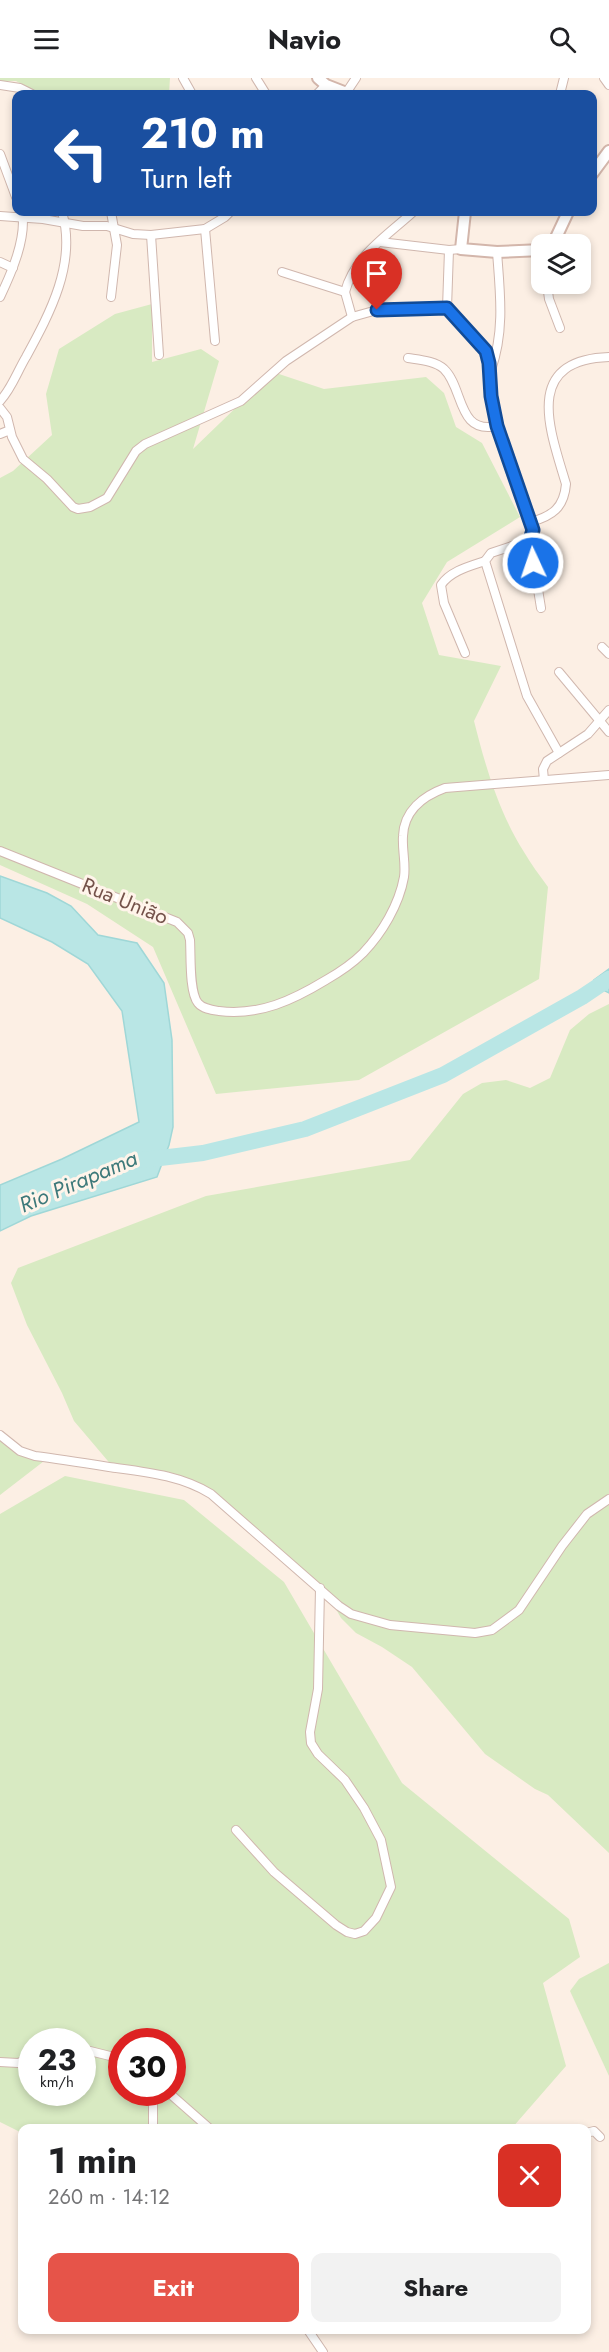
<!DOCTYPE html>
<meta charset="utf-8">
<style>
body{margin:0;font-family:Jost,sans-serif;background:#f2f2f2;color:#202124;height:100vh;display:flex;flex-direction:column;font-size:22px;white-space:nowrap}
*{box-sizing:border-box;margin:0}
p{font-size:20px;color:#757577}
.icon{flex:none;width:33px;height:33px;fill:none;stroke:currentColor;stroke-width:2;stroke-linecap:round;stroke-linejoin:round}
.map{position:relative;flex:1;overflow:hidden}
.side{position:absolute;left:18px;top:2046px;width:573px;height:210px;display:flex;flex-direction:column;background:#fff;border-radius:12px;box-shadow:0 3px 9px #0003}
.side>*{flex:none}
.guide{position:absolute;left:12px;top:12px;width:585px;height:126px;border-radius:12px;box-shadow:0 3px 9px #0003;background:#1a4fa0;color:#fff;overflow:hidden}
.buttons{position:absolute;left:531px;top:156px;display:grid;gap:12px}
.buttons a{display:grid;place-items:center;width:60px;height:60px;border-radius:12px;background:#fff;box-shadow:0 3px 9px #0003;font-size:30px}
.speed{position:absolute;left:18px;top:1950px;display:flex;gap:12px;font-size:30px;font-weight:700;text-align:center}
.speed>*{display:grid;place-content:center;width:78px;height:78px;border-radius:50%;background:#fff;box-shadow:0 3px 9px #0003;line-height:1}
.speed small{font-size:15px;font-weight:400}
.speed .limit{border:9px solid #d22;background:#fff;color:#111}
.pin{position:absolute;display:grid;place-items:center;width:51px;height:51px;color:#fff;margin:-62px -26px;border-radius:50% 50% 50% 0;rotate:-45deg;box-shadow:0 0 6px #0007}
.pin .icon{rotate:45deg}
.me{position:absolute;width:66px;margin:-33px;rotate:357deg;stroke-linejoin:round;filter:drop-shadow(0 0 4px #0008)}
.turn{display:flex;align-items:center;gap:21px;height:126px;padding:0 30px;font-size:27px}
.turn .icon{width:78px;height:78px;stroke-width:2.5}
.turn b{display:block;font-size:42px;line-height:51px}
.round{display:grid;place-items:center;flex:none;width:63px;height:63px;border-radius:12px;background:#f2f2f2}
.overview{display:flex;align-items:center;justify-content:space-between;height:102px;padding:0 30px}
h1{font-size:36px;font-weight:700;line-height:45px}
.button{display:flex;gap:12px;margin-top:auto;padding:12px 30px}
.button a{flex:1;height:69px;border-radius:12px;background:#e65449;color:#fff;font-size:24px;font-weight:700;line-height:69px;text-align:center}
.button a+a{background:#f2f2f2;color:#202124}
header{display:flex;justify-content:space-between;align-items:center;height:78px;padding:0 30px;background:#fff;font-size:27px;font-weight:700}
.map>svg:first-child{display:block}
.green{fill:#d8eac2;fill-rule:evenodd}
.water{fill:#b9e6e5;stroke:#9fd7d7;stroke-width:1.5}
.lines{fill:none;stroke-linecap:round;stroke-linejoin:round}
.river{stroke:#b9e6e5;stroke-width:16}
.street-casing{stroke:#d0b7ae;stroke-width:10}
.secondary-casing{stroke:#d3b6ab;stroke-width:14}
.street{stroke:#fff;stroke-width:8}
.secondary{stroke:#fff;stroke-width:10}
.route-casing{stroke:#114b97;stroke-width:15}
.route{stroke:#1a73e8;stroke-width:10}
.labels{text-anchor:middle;stroke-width:6;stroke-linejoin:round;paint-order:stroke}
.street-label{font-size:21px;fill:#74524a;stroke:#fff4ea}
.water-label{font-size:22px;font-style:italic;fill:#3d797a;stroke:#fff4ea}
</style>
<header><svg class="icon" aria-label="menu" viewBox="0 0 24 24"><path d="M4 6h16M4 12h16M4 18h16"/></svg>Navio<svg class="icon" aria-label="search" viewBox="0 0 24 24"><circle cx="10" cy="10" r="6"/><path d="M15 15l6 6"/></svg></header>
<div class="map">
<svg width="609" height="2274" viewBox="0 0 609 2274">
<rect width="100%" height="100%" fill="#fcefe4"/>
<g class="green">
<path d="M0 0H170L169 16H36L35 13 16 3H0Z"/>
<path d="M152 226V284L201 271 219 283 193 371 273 294 324 311 426 299 444 315 456 349 482 365 520 439 447 484 422 525 439 577 501 588 474 643C485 687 499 735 524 774 531 786 540 798 548 809L539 901 359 1002 216 1016 153 869 87 826 0 787V400L13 393 52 357 46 316 59 271 115 236Z"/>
<path d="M609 926V1775L548 1717 535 1711 485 1676 412 1589 382 1569 356 1555 341 1540 328 1517 198 1408 113 1389 74 1343 62 1315 27 1247 11 1205 18 1190 206 1118 410 1082 463 1016 482 1005 506 1002 530 1010 550 1000 570 952 589 936Z"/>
<path d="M0 1359 11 1368 48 1380 0 1417Z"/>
<path d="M65 1398 184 1422 284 1504 402 1705 569 1841 580 1879 543 1905 566 1988 512 2050H22V2055L0 2044V1436ZM32 1964H82V2014H32ZM122 1964H172V2014H122Z"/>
<path d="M609 1885V1998L570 1913 579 1901Z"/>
</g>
<g class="water">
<path d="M0 798 47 815 71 828 98 857 137 865 164 905 172 962 173 1049 169 1067 157 1099 31 1138 0 1153V1107L62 1081 139 1044 122 933 88 886 52 864 0 840Z"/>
<path d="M609 891V915L601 911 594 902Z"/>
</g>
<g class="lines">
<path class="river" d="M143 1082 203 1075 305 1051 443 997 582 919 609 901"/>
<defs>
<g id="street">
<path d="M183 0 192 16"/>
<path d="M256 0 266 16"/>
<path d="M604 0 609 7"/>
<path d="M0 7 20 10 32 16"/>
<path d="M346 15 356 0"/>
<path d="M317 16 326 7"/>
<path d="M560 16 564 0"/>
<path d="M0 76 16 119"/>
<path d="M111 134 117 167 111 219"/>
<path d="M0 138 43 141 83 148H107L133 156 151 157 205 151 225 139 230 134"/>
<path d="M205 151 215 263"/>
<path d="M151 157 159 277"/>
<path d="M380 164 449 172 461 171"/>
<path d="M449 172 447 230 459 245 482 267 488 279 491 319 498 351 533 452 530 462 541 530"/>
<path d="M0 184 13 190"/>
<path d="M282 194 345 214 352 239"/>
<path d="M547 206 549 221 560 250"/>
<path d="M345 214C354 178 388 157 413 134"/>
<path d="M0 219C11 196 27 160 22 134"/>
<path d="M408 280C421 282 435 283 444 291 464 310 457 357 497 348"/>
<path d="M491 292C505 253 500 214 497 174"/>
<path d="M0 323C12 310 17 294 26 279 50 235 77 185 62 134"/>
<path d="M0 330 7 339 12 359 23 381 47 401 73 429 78 431 90 429 107 420 136 373 145 366 241 323 286 283 352 239 377 232 447 230"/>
<path d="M0 356 10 352"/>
<path d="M531 444C552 438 564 430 566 406 550 352 522 282 609 279"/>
<path d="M530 462 491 475 485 483 527 618 559 675"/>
<path d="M602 569 609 576"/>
<path d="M465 575 444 525 441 507C450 493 470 488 485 483"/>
<path d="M559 594 609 654"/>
<path d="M544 702 543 691 547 683 588 656 609 632"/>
<path d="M0 773 177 844 188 855 190 862C191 877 189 914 198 925 203 931 212 932 219 933 260 938 293 922 326 902 340 894 352 886 363 875 382 855 399 827 404 799 406 786 402 772 403 758 404 733 423 718 445 710L609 697"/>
<path d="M0 1357 20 1373 35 1378C59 1381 84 1385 109 1389 145 1394 180 1397 211 1416L339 1528 351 1536 390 1547 475 1555 492 1552 519 1532 562 1468 587 1436 609 1421"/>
<path d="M236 1752 274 1794 336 1847 347 1854 355 1856 364 1853 376 1840 391 1809 381 1762 364 1730 345 1702 318 1676 311 1665 310 1654 318 1611 320 1510"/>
<path d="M82 1971 122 1981"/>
<path d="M0 1984 18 1985 32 1980"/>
<path d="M168 2014 209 2050"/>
<path d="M153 2050V2014"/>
<path d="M586 2055 594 2053 600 2059"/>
<path d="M308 2252 323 2274"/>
</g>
<g id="secondary">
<path d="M318 0 326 7 349 16"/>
<path d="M592 96 609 73"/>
<path d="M465 134 461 171 497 174 542 172"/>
<path d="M553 166 568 134"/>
</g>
</defs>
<use href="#street" class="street-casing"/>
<use href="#secondary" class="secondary-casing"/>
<use href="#street" class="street"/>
<use href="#secondary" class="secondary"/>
</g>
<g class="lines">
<defs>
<path id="route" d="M377 232 447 230 486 273 489 285 491 318 497 348 533 452 530 462 533 485"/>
</defs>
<use href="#route" class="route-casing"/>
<use href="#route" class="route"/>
</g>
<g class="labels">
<g class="street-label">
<text transform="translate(125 823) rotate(22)" y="7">Rua União</text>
</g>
<g class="water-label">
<text transform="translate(78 1103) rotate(-23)" y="8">Rio Pirapama</text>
</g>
</g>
</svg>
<div class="buttons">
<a><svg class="icon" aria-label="layers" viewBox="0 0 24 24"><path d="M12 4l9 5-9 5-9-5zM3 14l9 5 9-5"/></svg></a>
</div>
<div class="speed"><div>23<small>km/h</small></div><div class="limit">30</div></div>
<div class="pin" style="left:377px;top:232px;background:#d93025"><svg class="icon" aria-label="arrive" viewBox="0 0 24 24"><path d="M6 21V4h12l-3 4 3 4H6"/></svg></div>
<svg class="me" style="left:533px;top:485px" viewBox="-20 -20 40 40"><circle r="17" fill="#1a73e8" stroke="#fff" stroke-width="3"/><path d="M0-11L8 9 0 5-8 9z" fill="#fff"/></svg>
<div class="guide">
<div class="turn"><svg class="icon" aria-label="left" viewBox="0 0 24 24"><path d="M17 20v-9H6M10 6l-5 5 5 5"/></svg><div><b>210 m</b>Turn left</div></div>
</div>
<section class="side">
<div class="overview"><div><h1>1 min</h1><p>260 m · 14:12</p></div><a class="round" style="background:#d93025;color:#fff"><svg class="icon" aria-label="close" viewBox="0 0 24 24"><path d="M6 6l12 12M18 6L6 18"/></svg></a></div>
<div class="button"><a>Exit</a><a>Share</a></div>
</section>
</div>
